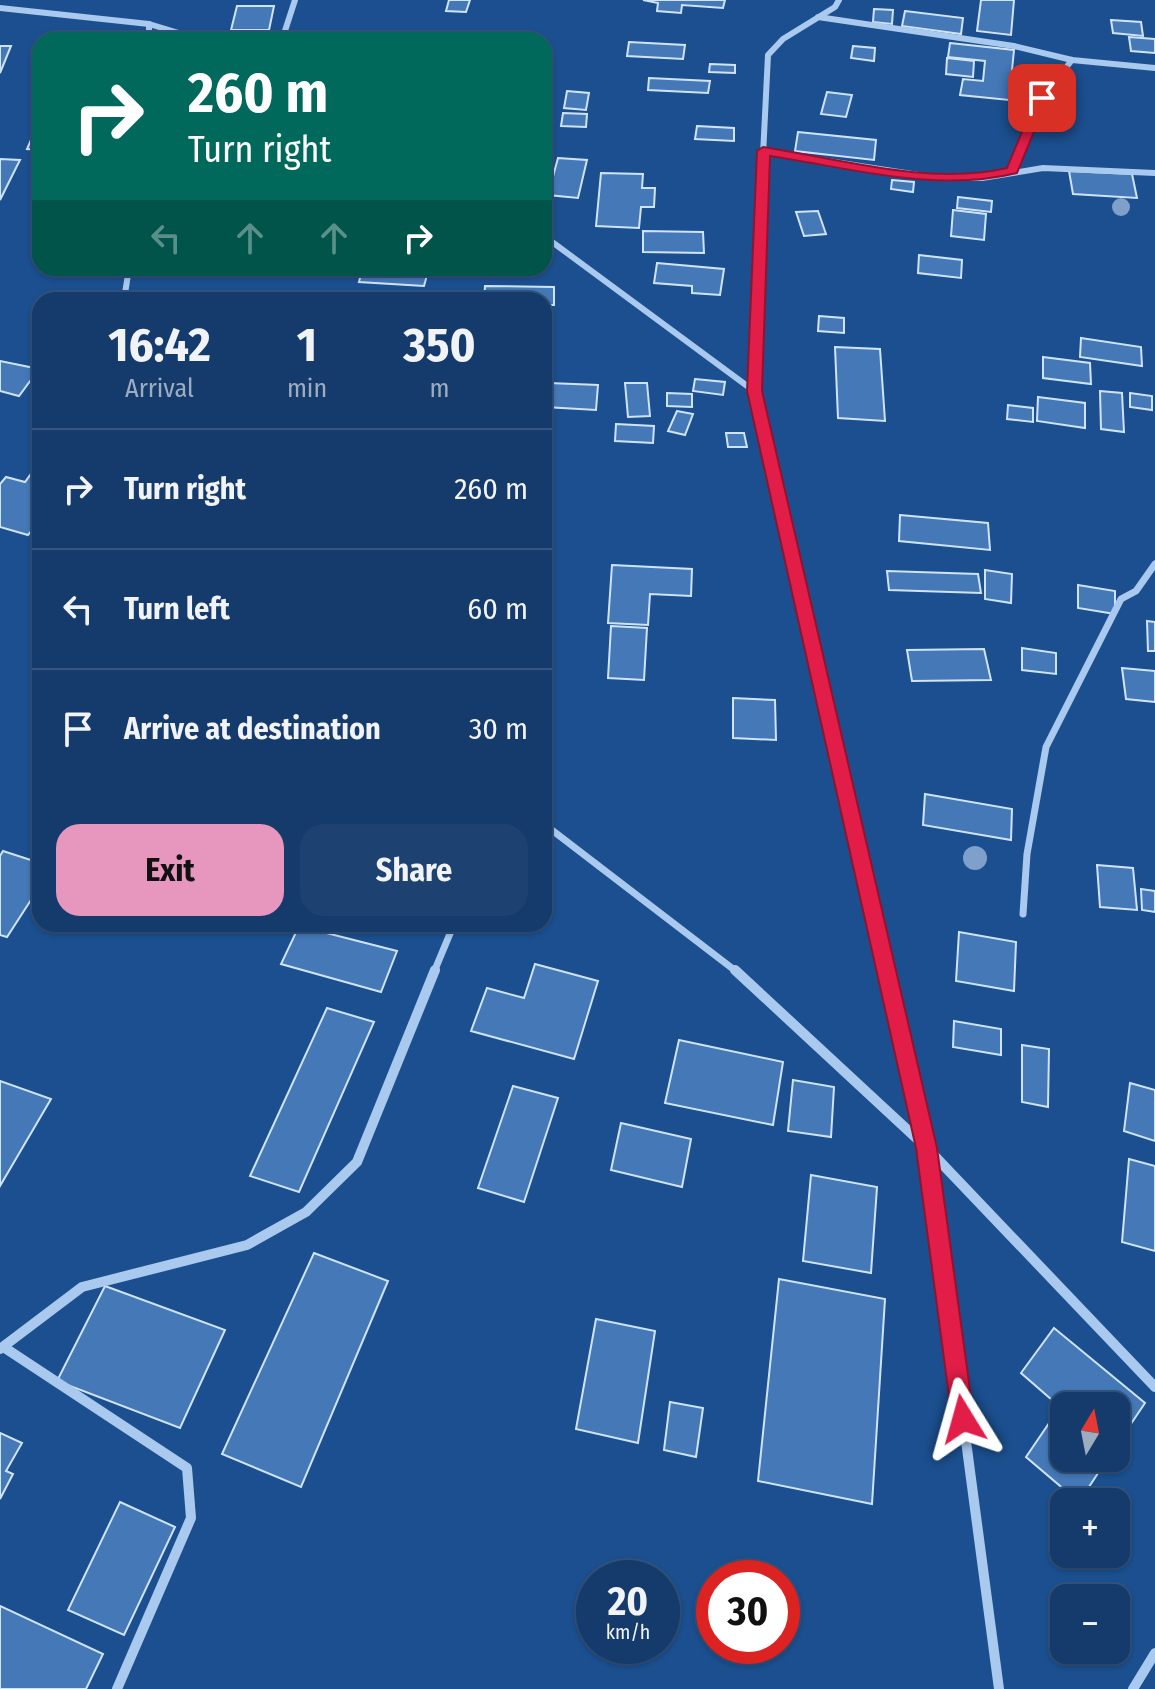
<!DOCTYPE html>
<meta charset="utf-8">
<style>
body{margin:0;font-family:"Fira Sans Condensed",sans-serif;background:#1d4271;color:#f1f3f6;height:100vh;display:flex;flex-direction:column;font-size:30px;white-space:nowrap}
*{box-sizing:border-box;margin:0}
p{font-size:26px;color:#9dadc1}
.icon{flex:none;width:44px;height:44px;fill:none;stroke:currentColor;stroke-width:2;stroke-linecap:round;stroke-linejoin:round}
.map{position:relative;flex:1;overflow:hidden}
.sheet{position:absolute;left:32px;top:292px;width:520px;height:640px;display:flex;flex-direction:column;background:#143b6b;border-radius:24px;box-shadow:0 2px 6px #0004,0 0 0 2px #33557e}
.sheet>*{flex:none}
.banner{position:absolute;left:32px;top:32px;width:520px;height:244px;border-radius:24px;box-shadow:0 2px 6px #0004,0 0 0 2px #33557e;background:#00695c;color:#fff;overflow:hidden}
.needle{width:52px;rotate:10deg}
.controls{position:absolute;left:1050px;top:1392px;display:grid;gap:16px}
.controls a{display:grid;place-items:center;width:80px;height:80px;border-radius:16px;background:#143b6b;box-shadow:0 2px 6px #0004,0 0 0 2px #33557e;font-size:40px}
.speed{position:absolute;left:576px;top:1560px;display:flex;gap:16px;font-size:40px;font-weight:700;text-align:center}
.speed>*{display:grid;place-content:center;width:104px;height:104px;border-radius:50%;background:#143b6b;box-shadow:0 2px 6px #0004,0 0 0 2px #33557e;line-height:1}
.speed small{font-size:20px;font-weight:400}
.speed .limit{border:12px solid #d22;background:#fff;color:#111}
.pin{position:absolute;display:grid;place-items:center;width:68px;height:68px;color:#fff;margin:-34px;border-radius:16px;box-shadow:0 4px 12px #0006}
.me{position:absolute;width:88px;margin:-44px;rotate:352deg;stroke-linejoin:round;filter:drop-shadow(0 0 6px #0008)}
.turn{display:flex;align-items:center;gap:28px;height:168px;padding:0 24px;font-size:36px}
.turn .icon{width:104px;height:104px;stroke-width:2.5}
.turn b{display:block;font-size:56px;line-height:68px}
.lanes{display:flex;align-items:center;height:76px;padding:0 24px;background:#0003;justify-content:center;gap:40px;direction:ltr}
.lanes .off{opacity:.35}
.eta{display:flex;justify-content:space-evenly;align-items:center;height:136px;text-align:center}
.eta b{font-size:48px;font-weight:700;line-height:56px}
.button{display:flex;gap:16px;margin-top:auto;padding:16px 24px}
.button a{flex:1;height:92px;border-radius:24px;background:#e797bd;color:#111;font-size:32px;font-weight:700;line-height:92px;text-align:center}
.button a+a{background:#1d4271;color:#f1f3f6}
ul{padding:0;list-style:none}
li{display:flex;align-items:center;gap:24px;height:120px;padding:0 24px;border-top:2px solid #33557e}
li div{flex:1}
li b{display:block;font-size:30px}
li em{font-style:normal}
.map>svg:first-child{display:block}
.building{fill:#4478b7;stroke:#cfe3fa;stroke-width:2}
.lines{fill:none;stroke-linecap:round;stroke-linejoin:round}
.street-far2{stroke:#a9c9ee;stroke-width:6}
.street-far1{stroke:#a9c9ee;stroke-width:7}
.street{stroke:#a9c9ee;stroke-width:10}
.tree{fill:#7ea0ca}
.route{fill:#e11d48;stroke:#92132f;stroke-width:2}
</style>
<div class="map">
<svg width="1155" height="1689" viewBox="0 0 1155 1689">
<rect width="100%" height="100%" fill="#1b4f8f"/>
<g class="building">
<path d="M449 0H470L466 12 446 11Z"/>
<path d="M643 0H725L723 8 682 5 681 13 657 11 658 3Z"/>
<path d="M981 0H1014L1011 35 977 31Z"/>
<path d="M237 6H274L269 30H231Z"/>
<path d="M874 9 893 10 892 24 873 22Z"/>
<path d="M905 11 963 18 961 34 902 26Z"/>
<path d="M1111 20 1141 22 1143 36 1113 33Z"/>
<path d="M1129 37 1155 39V53L1131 51Z"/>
<path d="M629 42 685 45 683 59 627 56Z"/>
<path d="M950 43 1014 50 1009 100 960 95 963 79 983 81 985 61 948 57Z"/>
<path d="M0 46H11L0 73Z"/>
<path d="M853 46 875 48 874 61 851 58Z"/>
<path d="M947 58 974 61 973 77 946 74Z"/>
<path d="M710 64 735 65V73L709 72Z"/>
<path d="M649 78 710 81 708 93 648 90Z"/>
<path d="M567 91 589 93 586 110 564 108Z"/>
<path d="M827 92 852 95 846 117 821 114Z"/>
<path d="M563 113 587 114 586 127 561 126Z"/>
<path d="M40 119V150L27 149Z"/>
<path d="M697 126 734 128V141L695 139Z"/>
<path d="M798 132 876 140 874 160 795 151Z"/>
<path d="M558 158 587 160 578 198 548 195Z"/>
<path d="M0 159 20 160 0 200Z"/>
<path d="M1069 171 1132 174 1137 198 1073 194Z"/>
<path d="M601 173 643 174 642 188H655L654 207H641L639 228 596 226Z"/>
<path d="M892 180 914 182 913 192 891 189Z"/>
<path d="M958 197 992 201 991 212 957 208Z"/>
<path d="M953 210 986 214 984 240 951 236Z"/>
<path d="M818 211 826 234 804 236 796 212Z"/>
<path d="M643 231 703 232 704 253 643 252Z"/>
<path d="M919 255 962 260 961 278 918 273Z"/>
<path d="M657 263 724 269 720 295 692 293V286L654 283Z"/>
<path d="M50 268H118L116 272 49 271Z"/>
<path d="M347 268H429L424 286 359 282 361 274 346 273Z"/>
<path d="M485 286 554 287V305H544V300H484Z"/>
<path d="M220 291 253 294 251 300H216Z"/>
<path d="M819 316 844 318V333L818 331Z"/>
<path d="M1081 338 1141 347 1142 366 1080 357Z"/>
<path d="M835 347 880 349 885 421 838 418Z"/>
<path d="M1043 357 1090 363 1091 384 1043 378Z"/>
<path d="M0 361 39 369 19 396 0 391Z"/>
<path d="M695 379 725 382 723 395 693 391Z"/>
<path d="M549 383 598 385 596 410 545 407Z"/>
<path d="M625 383H647L650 416 628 417Z"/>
<path d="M1100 391 1122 393 1124 432 1101 429Z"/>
<path d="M667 393 692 394V407L667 406Z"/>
<path d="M1130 393 1152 396V410L1130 407Z"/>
<path d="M1038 397 1085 403V428L1037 421Z"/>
<path d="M1008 405 1033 408V422L1007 419Z"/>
<path d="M677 411 693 414 685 435 668 431Z"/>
<path d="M616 424 654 426 653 443 615 441Z"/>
<path d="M726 433H744L747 447H728Z"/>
<path d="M36 467 40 468V521L28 535 0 527V484L6 477 25 482Z"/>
<path d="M900 515 988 523 990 550 899 541Z"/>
<path d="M612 565 692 569 691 596 650 594 648 625 608 623Z"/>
<path d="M985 570 1012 574 1011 603 985 599Z"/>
<path d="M887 571 978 574 981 593 889 590Z"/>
<path d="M1078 585 1115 591V614L1078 608Z"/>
<path d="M1147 621 1155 622V651H1148Z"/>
<path d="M611 626 647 628 644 680 608 678Z"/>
<path d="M1022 648 1056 653V674L1022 670Z"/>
<path d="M984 649 991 680 912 681 907 650Z"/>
<path d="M1122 668 1155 671V702L1126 699Z"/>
<path d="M733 698 775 700 776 740 733 738Z"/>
<path d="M925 794 1012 809 1011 840 923 825Z"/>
<path d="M3 851 40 863V886L7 937 0 935V856Z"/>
<path d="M1097 865 1133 868 1137 910 1100 907Z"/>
<path d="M1141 889 1155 891V912L1142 910Z"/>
<path d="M299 926 397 951 381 992 281 964Z"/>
<path d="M959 932 1016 942 1014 991 956 981Z"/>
<path d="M535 964 598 981 574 1059 471 1031 487 988 524 998Z"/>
<path d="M327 1008 374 1022 299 1192 250 1176Z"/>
<path d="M954 1021 1001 1029V1055L953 1047Z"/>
<path d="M679 1040 783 1062 773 1125 665 1103Z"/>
<path d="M1022 1045 1049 1049 1048 1107 1022 1102Z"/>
<path d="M793 1080 834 1087 831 1137 788 1131Z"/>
<path d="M0 1081 51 1099 0 1186Z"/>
<path d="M1130 1083 1155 1090V1141L1124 1131Z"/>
<path d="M513 1086 558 1098 524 1202 478 1188Z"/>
<path d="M621 1123 691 1139 682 1187 611 1170Z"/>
<path d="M1129 1159 1155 1166V1251L1122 1242Z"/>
<path d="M811 1175 877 1187 871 1273 803 1261Z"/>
<path d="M314 1253 388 1281 301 1487 222 1454Z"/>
<path d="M779 1279 885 1299 872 1504 758 1481Z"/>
<path d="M105 1286 225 1330 180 1428 57 1381Z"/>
<path d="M596 1319 655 1331 638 1443 576 1429Z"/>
<path d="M1054 1328 1145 1403 1116 1446V1406H1064V1458H1108L1079 1502 1026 1457 1060 1407 1021 1373Z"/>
<path d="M670 1402 703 1408 696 1457 664 1450Z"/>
<path d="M0 1433 22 1443 6 1471 13 1474 0 1499Z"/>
<path d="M120 1502 175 1527 124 1635 68 1610Z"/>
<path d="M0 1606 103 1654 86 1689H0Z"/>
</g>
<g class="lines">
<g class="street-far2">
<path d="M0 8 149 24 202 40"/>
<path d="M818 17 1014 46 1072 60 1155 68"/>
<path d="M149 24V40"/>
<path d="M282 40 295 0"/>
<path d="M763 151 925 176 982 178 1043 168 1155 173"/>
<path d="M1012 171 1042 98 1072 60"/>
<path d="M544 236 754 391"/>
<path d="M124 300 129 268"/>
<path d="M761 422 754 391V335L768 55 783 39 835 7 839 0"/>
</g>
<g class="street-far1">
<path d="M761 420 887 972"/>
<path d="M544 824 737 972"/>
<path d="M1023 914 1027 854 1046 747 1121 599 1136 591 1155 564"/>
<path d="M434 972 454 924"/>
</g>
<g class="street">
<path d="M735 970 927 1148 1155 1387"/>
<path d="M886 970 927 1148 999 1689"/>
<path d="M5 1348 187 1468 191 1518 117 1689"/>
<path d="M0 1349 82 1287 247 1245 306 1212 357 1162 435 970"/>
<path d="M1133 1689 1155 1653"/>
</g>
</g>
<g class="tree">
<circle cx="1121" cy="207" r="9"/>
<circle cx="975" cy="858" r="12"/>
</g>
<path class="route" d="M1042 94 1048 98 1017 173C936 193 850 168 770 156L762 391 937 1148 974 1419 971 1427 963 1430 955 1427 952 1419 916 1148 747 391 757 151 763 147C841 159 929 186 1007 168L1036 98Z"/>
</svg>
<div class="controls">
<a><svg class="needle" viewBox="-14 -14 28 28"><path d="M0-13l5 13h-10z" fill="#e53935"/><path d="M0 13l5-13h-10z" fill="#9dadc1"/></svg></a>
<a>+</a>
<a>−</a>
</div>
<div class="speed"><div>20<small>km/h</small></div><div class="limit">30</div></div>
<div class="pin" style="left:1042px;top:98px;background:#d93025"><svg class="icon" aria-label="arrive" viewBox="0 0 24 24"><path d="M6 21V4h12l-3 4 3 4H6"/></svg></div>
<svg class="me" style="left:963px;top:1419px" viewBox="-20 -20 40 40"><path d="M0-17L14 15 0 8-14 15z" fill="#e11d48" stroke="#fff" stroke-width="4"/></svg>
<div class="banner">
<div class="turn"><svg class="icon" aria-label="right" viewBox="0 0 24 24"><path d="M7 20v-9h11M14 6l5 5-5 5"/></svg><div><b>260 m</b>Turn right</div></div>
<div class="lanes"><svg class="icon off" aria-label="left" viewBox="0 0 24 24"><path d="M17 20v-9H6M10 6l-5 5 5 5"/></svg><svg class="icon off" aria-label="ahead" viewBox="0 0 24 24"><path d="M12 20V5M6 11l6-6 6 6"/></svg><svg class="icon off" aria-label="ahead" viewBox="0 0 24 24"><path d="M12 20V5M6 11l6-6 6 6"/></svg><svg class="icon" aria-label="right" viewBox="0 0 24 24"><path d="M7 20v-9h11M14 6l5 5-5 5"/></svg></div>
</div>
<section class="sheet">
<div class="eta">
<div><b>16:42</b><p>Arrival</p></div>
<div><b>1</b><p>min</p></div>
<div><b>350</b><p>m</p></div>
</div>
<ul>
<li><svg class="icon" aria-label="right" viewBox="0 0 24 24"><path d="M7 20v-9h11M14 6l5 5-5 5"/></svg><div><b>Turn right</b></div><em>260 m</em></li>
<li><svg class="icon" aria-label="left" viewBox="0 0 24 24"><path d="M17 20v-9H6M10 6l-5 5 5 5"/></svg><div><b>Turn left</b></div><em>60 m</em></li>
<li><svg class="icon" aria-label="arrive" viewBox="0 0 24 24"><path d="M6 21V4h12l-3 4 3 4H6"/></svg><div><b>Arrive at destination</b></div><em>30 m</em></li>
</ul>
<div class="button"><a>Exit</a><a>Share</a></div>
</section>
</div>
